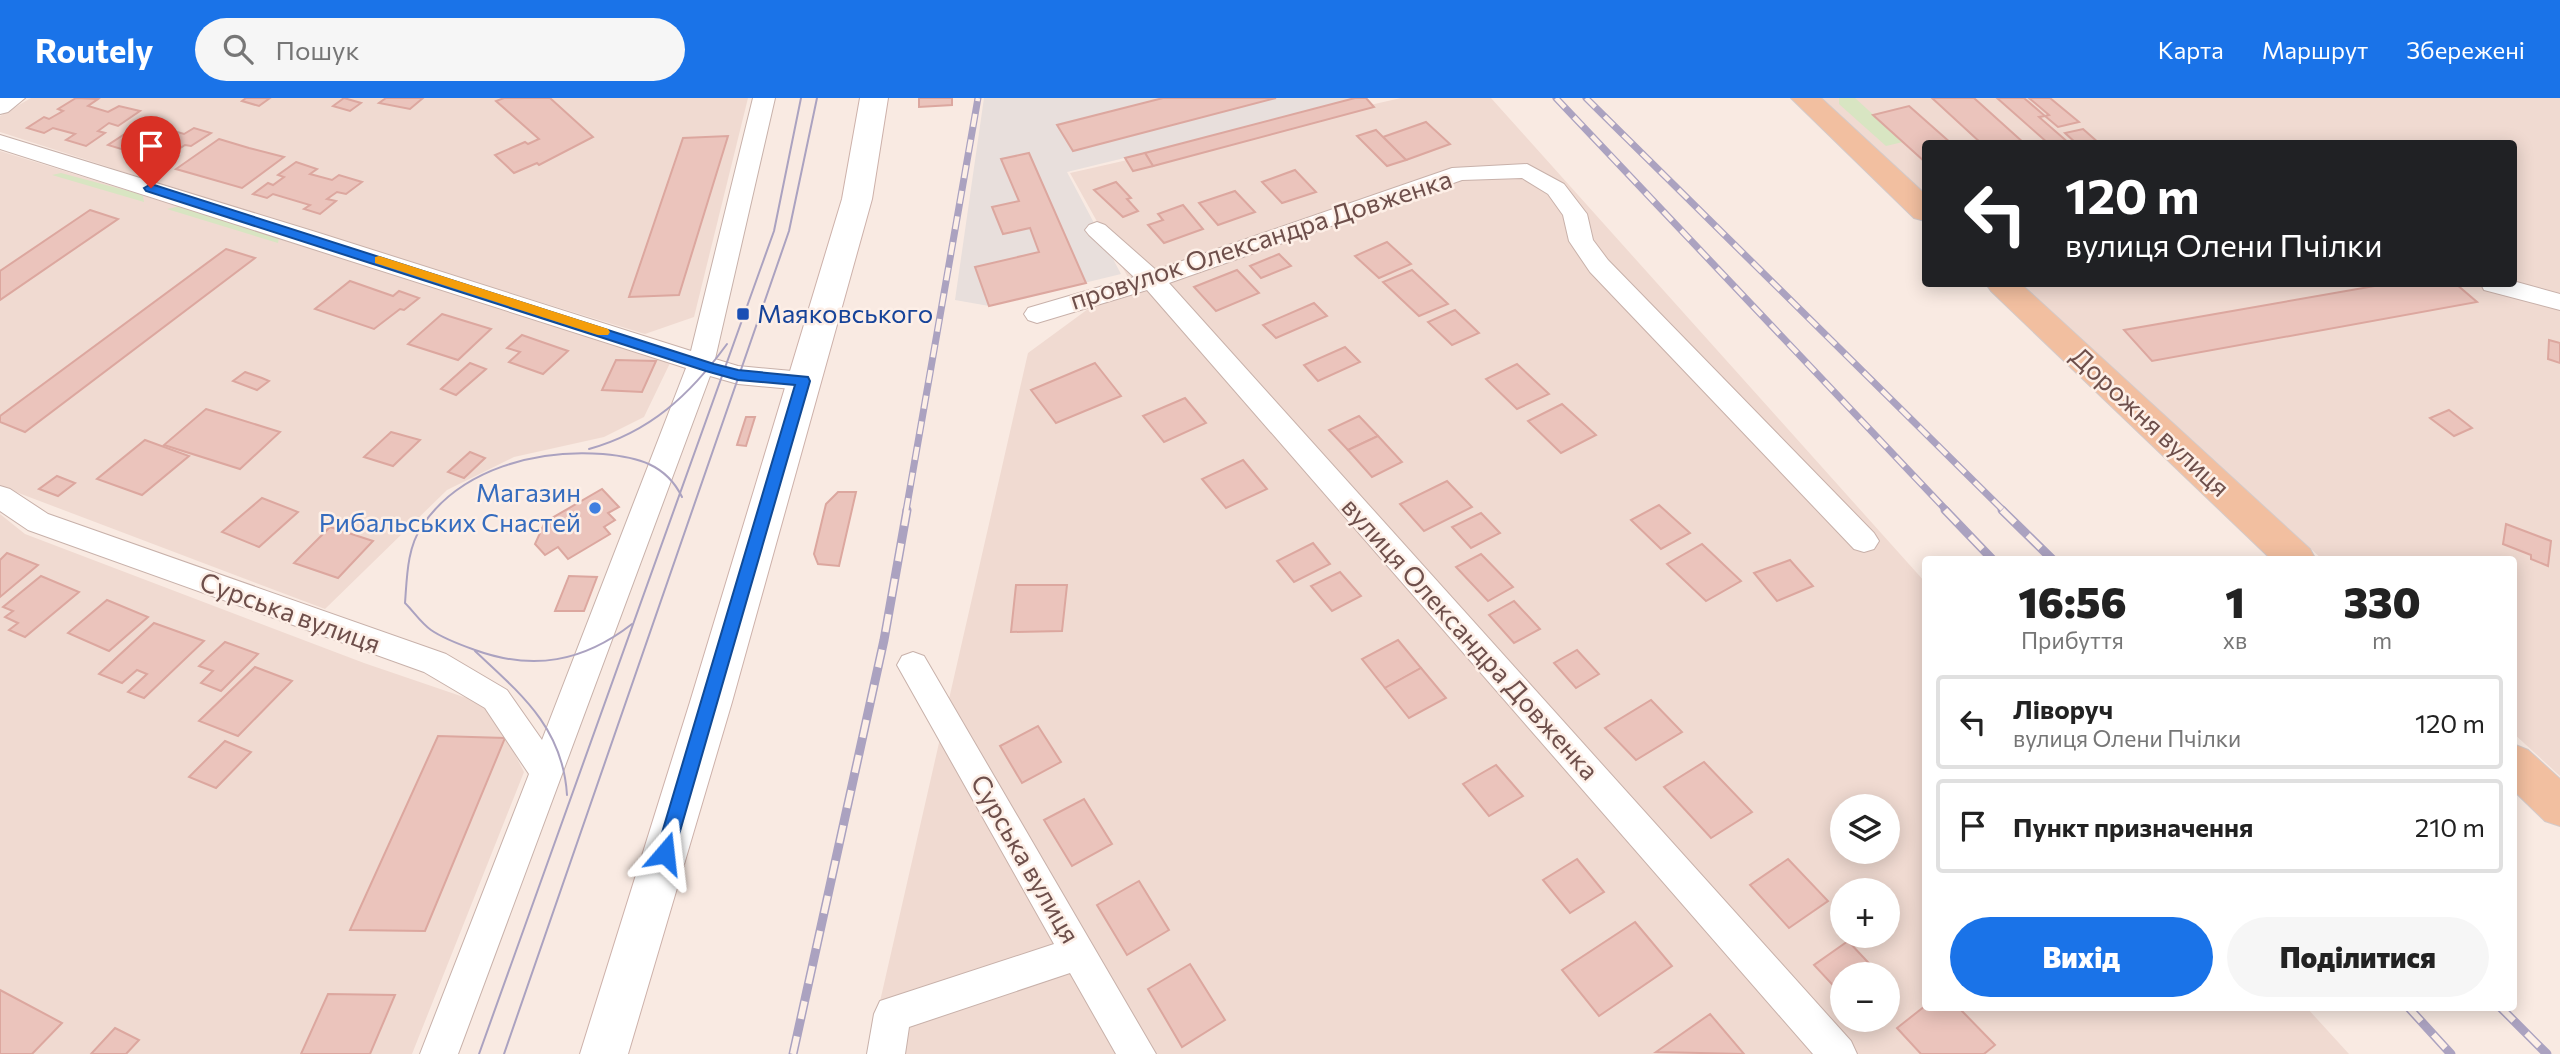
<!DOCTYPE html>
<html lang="uk">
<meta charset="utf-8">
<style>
body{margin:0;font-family:Commissioner,sans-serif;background:#f6f6f6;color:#222;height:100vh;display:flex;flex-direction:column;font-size:26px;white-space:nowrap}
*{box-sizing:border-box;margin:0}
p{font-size:23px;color:#767676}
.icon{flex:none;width:38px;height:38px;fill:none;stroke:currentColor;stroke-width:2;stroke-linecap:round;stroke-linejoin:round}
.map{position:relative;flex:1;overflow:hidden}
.side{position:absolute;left:1922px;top:458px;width:595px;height:455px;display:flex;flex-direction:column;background:#fff;border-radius:7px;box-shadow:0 4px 18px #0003}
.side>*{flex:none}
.hud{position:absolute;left:1922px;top:42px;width:595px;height:147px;border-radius:7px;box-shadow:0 4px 18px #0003;background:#202124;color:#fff;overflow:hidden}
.controls{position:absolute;left:1830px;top:696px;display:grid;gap:14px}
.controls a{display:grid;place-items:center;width:70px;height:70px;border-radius:50%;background:#fff;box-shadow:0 4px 18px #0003;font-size:35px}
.pin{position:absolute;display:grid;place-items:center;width:60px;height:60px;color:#fff;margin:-72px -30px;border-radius:50% 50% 50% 0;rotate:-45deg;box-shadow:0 0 7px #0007}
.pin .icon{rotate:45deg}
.me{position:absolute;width:77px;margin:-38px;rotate:17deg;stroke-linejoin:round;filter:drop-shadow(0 0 5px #0008)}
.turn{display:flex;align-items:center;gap:24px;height:147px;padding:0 28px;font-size:32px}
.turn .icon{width:91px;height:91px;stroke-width:2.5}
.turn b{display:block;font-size:49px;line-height:60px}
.eta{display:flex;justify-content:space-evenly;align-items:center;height:119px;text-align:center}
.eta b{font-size:42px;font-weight:800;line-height:49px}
.action{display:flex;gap:14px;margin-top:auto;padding:14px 28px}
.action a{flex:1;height:80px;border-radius:42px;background:#1a73e8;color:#fff;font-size:28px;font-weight:800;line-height:80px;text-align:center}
.action a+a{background:#f6f6f6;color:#222}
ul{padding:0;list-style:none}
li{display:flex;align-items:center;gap:21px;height:94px;margin:0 14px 10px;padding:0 14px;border:4px solid #e0e0e0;border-radius:7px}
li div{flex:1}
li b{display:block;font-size:26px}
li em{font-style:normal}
header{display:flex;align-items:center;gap:42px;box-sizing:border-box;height:98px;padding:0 35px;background:#1a73e8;color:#fff}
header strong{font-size:33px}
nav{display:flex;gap:38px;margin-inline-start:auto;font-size:24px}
.search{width:490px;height:63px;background:#f6f6f6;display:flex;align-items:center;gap:18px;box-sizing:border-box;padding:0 24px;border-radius:38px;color:#767676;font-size:26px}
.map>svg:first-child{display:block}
.residential{fill:#f0dad1;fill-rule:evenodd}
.industrial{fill:#e8dfdc}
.green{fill:#d8e5c2}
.building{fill:#ebc4bc;stroke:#dca79f;stroke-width:2}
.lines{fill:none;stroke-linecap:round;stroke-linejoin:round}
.street-casing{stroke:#c8b1aa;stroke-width:2}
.secondary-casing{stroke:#cdb1aa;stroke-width:2}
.primary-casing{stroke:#d4cac9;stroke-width:2}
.street{fill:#fff;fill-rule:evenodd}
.secondary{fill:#fff;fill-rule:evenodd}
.primary{fill:#f2bfa0;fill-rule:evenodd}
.tram{stroke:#aba2c0;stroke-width:2}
.rail-far1-casing{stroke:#aba2c0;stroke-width:7}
.rail-casing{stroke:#aba2c0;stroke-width:9}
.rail-far1{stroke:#fdefe7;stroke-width:4.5;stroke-dasharray:13;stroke-linecap:butt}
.rail{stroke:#fdefe7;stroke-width:6;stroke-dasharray:18;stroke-linecap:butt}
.route{fill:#1a73e8;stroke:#114b97;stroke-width:2}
.slow{fill:#f59e0b}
.transit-dot{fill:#1a4fb4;stroke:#fdefe7;stroke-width:2.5}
.shop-dot{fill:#3f7fe0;stroke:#fdefe7;stroke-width:2.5}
.labels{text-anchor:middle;stroke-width:5;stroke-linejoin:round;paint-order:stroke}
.street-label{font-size:26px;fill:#6e4f4b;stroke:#fdefe7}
.transit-label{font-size:26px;fill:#164399;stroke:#fdefe7;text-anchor:start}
.shop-label{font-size:26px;fill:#366cbe;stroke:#fdefe7;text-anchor:end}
</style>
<header>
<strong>Routely</strong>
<div class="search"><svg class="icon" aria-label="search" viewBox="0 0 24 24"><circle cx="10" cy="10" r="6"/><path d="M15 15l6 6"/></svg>Пошук</div>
<nav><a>Карта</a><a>Маршрут</a><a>Збережені</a></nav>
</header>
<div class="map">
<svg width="2560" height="956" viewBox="0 0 2560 956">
<rect width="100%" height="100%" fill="#f9eae2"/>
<g class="residential">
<path d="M31 0H748L694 219 645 236 323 138 0 34V18Z"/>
<path d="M1401 0H1491L1925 484V910H2307L2349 956H868L1028 255 1129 181 1070 75ZM1843 709H1888V754H1843ZM1843 793H1888V838H1843ZM1843 877H1888V922H1843Z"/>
<path d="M1817 0H2560V678L2513 635V462H2323L2020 186H2513V46H1925V99Z"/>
<path d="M0 53 322 153 671 263 644 319 604 339 514 359 447 392 325 511 0 388Z"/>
<path d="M0 416 25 436 364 565 490 608 524 674 412 956H0Z"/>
</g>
<path class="industrial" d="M984 0H1366L1374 9 1153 68 1145 55 1067 74 1121 176 989 208 955 202Z"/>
<g class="green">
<path d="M1839 0H1855L1903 44 1886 48 1839 6Z"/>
<path d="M61 75 136 95 143 98 144 104 52 77Z"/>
<path d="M180 108 279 140 278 145 167 111Z"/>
</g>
<g class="building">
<path d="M76 0 98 1 88 8 108 14 119 8 140 13 118 28 109 25 98 33 105 35 86 48 66 42 75 36 53 30 44 35 27 30 44 19 49 21 63 13 58 11Z"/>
<path d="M246 0H270L259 8 242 3Z"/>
<path d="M344 0 361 5 350 13 333 8Z"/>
<path d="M386 0H423L410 11 379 5Z"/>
<path d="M504 0H550L593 39 539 67 537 65 514 75 495 57 525 44 528 46 539 41 496 3Z"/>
<path d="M919 0H952V7L919 9Z"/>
<path d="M1163 0H1276L1073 53 1057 27Z"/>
<path d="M1355 0H1366L1374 9 1153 68 1145 55Z"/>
<path d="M1932 0H1974L2025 46H1982Z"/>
<path d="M1997 0H2024L2045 18 2039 19 2070 46H2049Z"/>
<path d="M2029 0H2050L2079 24 2058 29 2045 18 2049 17Z"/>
<path d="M1909 8 1952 46H1925V64L1873 17Z"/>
<path d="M143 24 184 36 194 30 211 35 191 48 185 47 171 56 178 58 167 65 108 47Z"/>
<path d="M1426 24 1450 46 1406 62 1383 39Z"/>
<path d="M2083 31 2100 46H2077L2065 35Z"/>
<path d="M1376 32 1406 62 1387 68 1357 38Z"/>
<path d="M728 38 679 197 629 199 683 40Z"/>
<path d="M219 41 249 50 284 59 242 90 176 71Z"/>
<path d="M1029 55 1086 185 989 208 975 169 1039 154 1030 130 1003 136 992 109 1019 103 1001 61Z"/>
<path d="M1145 55 1153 68 1133 73 1125 60Z"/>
<path d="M296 64 317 71 310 76 332 82 339 77 362 84 346 96 337 94 327 101 336 103 320 116 304 111 310 107 273 96 267 100 253 96 268 85 273 87 284 79 278 77Z"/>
<path d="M1295 72 1316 94 1282 105 1262 84Z"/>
<path d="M1116 84 1131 100 1127 101 1138 113 1123 119 1094 92Z"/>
<path d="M1235 93 1255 114 1218 127 1199 105Z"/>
<path d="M1183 107 1203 131 1164 145 1148 127 1163 122 1158 116Z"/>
<path d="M90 112 118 121 0 202V173Z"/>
<path d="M1387 144 1411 166 1379 180 1355 158Z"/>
<path d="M226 151 255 160 25 334 0 324V318Z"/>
<path d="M1279 156 1291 168 1261 180 1250 168Z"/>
<path d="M1237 172 1259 195 1216 213 1194 189Z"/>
<path d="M1412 172 1448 206 1419 218 1383 184Z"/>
<path d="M350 183 393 198 399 193 419 200 404 212 400 211 374 231 315 211Z"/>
<path d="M2386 186H2456L2477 204 2152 263 2124 232Z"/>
<path d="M1314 205 1327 218 1276 240 1263 227Z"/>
<path d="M1455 212 1479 235 1452 247 1428 224Z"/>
<path d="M442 216 491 231 458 262 408 246Z"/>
<path d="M522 237 542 244 568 253 543 276 509 264 520 254 507 250Z"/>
<path d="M2549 242 2560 245V265L2548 261Z"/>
<path d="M1345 249 1360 264 1318 283 1304 267Z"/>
<path d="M616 262 656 263 642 294 602 292Z"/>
<path d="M470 265 486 271 456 297 441 291Z"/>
<path d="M1095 265 1121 298 1056 325 1031 292Z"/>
<path d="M1517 266 1549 296 1517 311 1486 281Z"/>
<path d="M245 274 262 280 269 283 257 292 233 283Z"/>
<path d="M1185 300 1206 325 1164 344 1143 318Z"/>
<path d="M1562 306 1596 337 1561 355 1528 323Z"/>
<path d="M206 311 280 334 240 371 164 347Z"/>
<path d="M2449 312 2472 330 2454 338 2430 320Z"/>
<path d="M1359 318 1378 338 1348 352 1329 332Z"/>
<path d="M746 319H755L746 348 737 347Z"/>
<path d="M391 334 420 342 393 368 364 359Z"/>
<path d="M1378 338 1402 364 1372 379 1348 352Z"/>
<path d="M145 342 189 358 142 397 97 381Z"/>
<path d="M470 354 485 360 464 380 448 374Z"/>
<path d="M1243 362 1267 391 1226 410 1202 381Z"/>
<path d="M57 378 75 385 58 398 39 391Z"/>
<path d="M1447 383 1472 409 1424 433 1400 406Z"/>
<path d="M602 391 619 409 608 415 615 422 604 429 610 436 568 461 558 449 545 457 535 446 545 424Z"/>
<path d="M838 394H856L839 468 818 466 814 456 826 406Z"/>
<path d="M262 400 298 414 259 449 222 434Z"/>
<path d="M1659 407 1690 435 1661 451 1631 422Z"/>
<path d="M1481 415 1500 435 1471 450 1452 429Z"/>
<path d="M2506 426 2551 443 2548 468 2531 461V457L2503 446Z"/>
<path d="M330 429 373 443 338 480 294 465Z"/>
<path d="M1313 445 1330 466 1294 484 1277 463Z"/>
<path d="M1702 446 1741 483 1706 503 1667 466Z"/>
<path d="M7 455 38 467 0 499V462Z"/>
<path d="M1481 456 1513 489 1488 503 1456 469Z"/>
<path d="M1790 462 1813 488 1777 503 1754 475Z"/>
<path d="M1340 474 1361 498 1332 513 1311 488Z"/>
<path d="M41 478 79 494 25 539 9 532 18 525 5 519 13 513 3 509Z"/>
<path d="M569 478 597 479 584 513H555Z"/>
<path d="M1016 487H1067L1062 533 1011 534Z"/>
<path d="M107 502 148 519 109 553 68 535Z"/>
<path d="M1514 503 1540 531 1514 545 1489 517Z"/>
<path d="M154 525 204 543 144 600 128 594 147 576 137 572 122 585 99 576Z"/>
<path d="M1398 542 1421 570 1385 590 1362 561Z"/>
<path d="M225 544 258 556 221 593 201 585 213 573 199 568Z"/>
<path d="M1577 552 1599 576 1576 590 1554 565Z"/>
<path d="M255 569 292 583 238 638 199 623Z"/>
<path d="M1421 570 1446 600 1409 620 1385 590Z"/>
<path d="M1651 602 1682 634 1636 662 1605 630Z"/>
<path d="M1038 628 1061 664 1022 685 1000 648Z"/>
<path d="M438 638 505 640 425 833 350 832Z"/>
<path d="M225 643 251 654 216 690 189 679Z"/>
<path d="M1704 664 1752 714 1711 740 1664 689Z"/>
<path d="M1496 667 1523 698 1489 718 1463 686Z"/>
<path d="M1084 701 1112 746 1072 768 1044 722Z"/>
<path d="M1577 761 1604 794 1570 815 1543 782Z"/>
<path d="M1788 761 1828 803 1789 830 1750 787Z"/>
<path d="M1139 783 1169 832 1127 857 1097 807Z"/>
<path d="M1635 824 1672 868 1599 918 1562 872Z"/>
<path d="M1848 843 1880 877H1843V898L1814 867Z"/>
<path d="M1190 866 1225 922 1182 949 1148 891Z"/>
<path d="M0 892 62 925 32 956H0Z"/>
<path d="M328 896 395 897 370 956H301Z"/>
<path d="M1925 908 1959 910 1995 947 1984 956H1921L1897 930Z"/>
<path d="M1710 916 1744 956 1656 954Z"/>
<path d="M115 930 139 942 126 956H91Z"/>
</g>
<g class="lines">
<defs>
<g id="street">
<path d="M0 0H25L8 14 0 16Z"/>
<path d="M753 0H775L715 261 738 268 803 274 812 276 816 283 812 290 803 292 738 286 710 278 458 956H420L529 676 485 610 424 574 28 432 0 413V388L10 391 48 416 446 556 507 592 542 642 686 270 0 51V37L319 135 691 253Z"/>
<path d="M1527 66 1564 86 1587 116 1593 142 1608 162 1874 435 1879 443 1874 451 1864 454 1854 451 1590 174 1569 143 1563 117 1548 96 1522 80 1462 82 1169 185 1851 943 1857 956H1813L1147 192 1037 225 1028 222 1024 216 1028 210 1134 179 1089 137 1085 132 1089 127 1097 124 1105 127 1156 172 1452 70Z"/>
<path d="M2513 183 2560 196V212L2484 192 2481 186H2513Z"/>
<path d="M913 554 924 558 1156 956H1116L1070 875 909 929 905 956H867L874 916 880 903 1054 846 897 567 902 558Z"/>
</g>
<path id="secondary" d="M860 0H888L872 101 732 604 628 956H580L690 604 842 101Z"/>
<g id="primary">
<path d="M1791 0H1821L1925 96V123L1914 120Z"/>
<path d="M1986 186H2021L2310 451 2316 462H2272L1991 193Z"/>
<path d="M2513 646 2528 652 2560 681V728L2545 723 2513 692Z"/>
</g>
</defs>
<use href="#street" class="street-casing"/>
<use href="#secondary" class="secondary-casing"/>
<use href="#primary" class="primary-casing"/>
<use href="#street" class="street"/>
<use href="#secondary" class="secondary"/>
<use href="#primary" class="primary"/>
<g class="tram">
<path d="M589 351C650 334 690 297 727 246"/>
<path d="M632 526C583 564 533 573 475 552 461 547 444 541 431 532 421 525 414 514 405 505 407 479 407 450 422 428 461 370 538 351 603 356 637 359 666 366 682 399"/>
<path d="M475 553C521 596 563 630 567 697"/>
<path d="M479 956 774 133 801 0"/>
<path d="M504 956 789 133 817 0"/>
</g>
<defs>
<g id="rail-far1">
<path d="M1556 0 1947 413"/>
<path d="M1586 0 2004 413"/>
<path d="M906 413 978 0"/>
</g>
<g id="rail">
<path d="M1945 412 1993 462"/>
<path d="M2002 412 2053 462"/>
<path d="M2409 910 2451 956"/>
<path d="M2501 910 2547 956"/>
<path d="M793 956 884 542 907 412"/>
</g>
</defs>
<use href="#rail-far1" class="rail-far1-casing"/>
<use href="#rail" class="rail-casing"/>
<use href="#rail-far1" class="rail-far1"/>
<use href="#rail" class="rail"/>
</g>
<path class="route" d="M151 86 714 266 738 272 808 279 810 283 672 761 665 763 659 761 656 755 795 287 738 282 706 273 146 93 144 90Z"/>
<path class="slow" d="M379 158 608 231 610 234 608 237H598L375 165V159Z"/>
<rect class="transit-dot" x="736" y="209" width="14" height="14" rx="3.5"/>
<circle class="shop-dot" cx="595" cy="410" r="7"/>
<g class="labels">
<g class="street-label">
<text transform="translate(1261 142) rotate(-18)" y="9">провулок Олександра Довженка</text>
<text transform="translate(2150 324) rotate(43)" y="9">Дорожня вулиця</text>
<text transform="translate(290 515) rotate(20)" y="9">Сурська вулиця</text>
<text transform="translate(1470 541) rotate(48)" y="9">вулиця Олександра Довженка</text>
<text transform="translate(1025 761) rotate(60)" y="9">Сурська вулиця</text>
</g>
<g class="transit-label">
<text x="757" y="225">Маяковського</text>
</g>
<g class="shop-label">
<text x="581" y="404">Магазин<tspan x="581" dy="30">Рибальських Снастей</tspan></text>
</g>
</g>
</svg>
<div class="controls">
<a><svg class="icon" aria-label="layers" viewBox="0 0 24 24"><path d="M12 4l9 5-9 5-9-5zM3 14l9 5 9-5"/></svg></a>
<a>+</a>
<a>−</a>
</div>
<div class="pin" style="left:151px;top:90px;background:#d93025"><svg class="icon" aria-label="arrive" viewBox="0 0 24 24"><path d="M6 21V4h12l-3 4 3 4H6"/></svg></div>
<svg class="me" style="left:665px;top:755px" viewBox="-20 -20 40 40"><path d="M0-17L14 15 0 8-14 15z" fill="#1a73e8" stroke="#fff" stroke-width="4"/></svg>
<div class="hud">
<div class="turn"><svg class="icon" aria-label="left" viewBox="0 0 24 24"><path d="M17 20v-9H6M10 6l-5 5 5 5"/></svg><div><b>120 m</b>вулиця Олени Пчілки</div></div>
</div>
<section class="side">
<div class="eta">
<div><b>16:56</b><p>Прибуття</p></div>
<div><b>1</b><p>хв</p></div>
<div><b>330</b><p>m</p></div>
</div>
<ul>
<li><svg class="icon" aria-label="left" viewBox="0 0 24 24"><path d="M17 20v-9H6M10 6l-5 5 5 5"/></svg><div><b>Ліворуч</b><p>вулиця Олени Пчілки</p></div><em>120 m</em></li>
<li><svg class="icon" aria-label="arrive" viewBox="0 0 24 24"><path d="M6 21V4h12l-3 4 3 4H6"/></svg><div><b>Пункт призначення</b></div><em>210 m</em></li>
</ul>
<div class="action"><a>Вихід</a><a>Поділитися</a></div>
</section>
</div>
